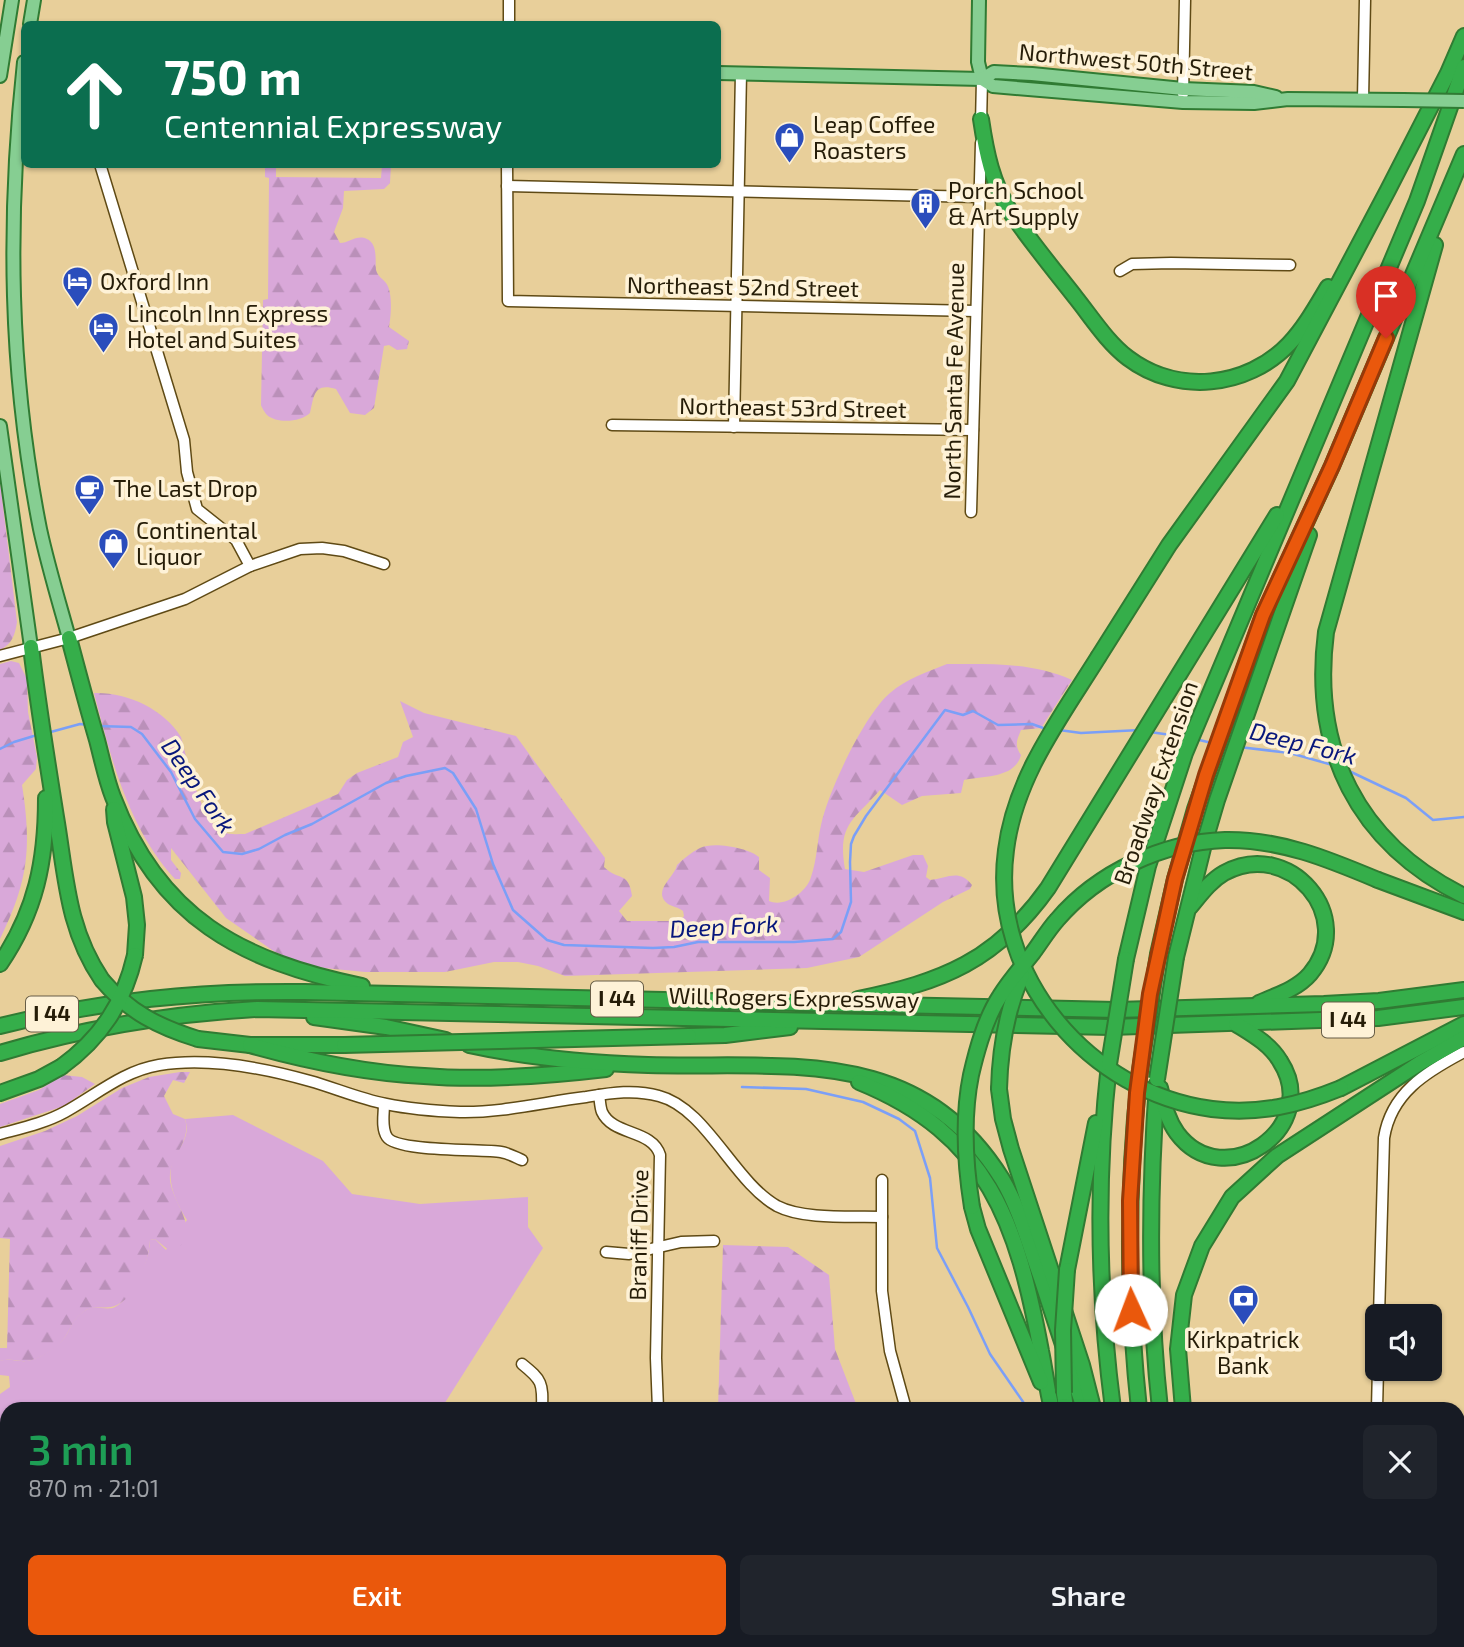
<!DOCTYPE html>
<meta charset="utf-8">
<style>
body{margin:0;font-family:"Exo 2",sans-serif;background:#20242c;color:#f1f3f6;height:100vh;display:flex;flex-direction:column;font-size:26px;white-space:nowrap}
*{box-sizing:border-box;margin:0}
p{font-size:23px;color:#9ea1a6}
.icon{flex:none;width:38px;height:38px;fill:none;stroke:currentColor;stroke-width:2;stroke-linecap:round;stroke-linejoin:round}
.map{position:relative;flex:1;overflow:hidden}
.side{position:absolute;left:0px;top:1402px;width:1465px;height:247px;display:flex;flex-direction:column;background:#171b24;border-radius:21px 21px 0 0;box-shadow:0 2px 5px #0004}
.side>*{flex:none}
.top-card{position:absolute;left:21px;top:21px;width:700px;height:147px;border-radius:10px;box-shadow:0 2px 5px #0004;background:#0b6e4f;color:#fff;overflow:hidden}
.fabs{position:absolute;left:1365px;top:1304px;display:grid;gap:14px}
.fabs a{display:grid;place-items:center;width:77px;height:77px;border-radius:10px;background:#171b24;box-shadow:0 2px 5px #0004;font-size:35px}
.pin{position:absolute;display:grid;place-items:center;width:60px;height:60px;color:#fff;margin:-72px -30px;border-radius:50% 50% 50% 0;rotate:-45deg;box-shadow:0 0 7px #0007}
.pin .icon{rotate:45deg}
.me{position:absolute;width:77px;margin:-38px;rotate:358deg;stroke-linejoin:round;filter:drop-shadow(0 0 5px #0008)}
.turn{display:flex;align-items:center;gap:24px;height:147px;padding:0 28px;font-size:32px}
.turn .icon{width:91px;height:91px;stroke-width:2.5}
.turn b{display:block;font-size:49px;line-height:60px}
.round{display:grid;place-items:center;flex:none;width:74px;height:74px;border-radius:10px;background:#20242c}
.head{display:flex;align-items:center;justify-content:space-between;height:119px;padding:0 28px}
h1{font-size:42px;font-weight:600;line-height:52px;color:#1e9e55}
.primary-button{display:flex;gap:14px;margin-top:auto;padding:14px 28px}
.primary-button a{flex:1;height:80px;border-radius:10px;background:#ea580c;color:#fff;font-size:28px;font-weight:600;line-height:80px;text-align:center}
.primary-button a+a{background:#20242c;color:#f1f3f6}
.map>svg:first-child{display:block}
.green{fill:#d9a8d9}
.forest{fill:url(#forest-firs)}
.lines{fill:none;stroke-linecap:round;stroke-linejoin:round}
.stream{stroke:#7b9ff7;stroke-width:2.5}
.minor-casing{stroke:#5f4a15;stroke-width:13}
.major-casing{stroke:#307b33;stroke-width:16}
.highway-casing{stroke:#307b33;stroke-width:18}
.minor{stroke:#fff;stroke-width:10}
.major{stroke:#86ce92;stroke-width:12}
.highway{stroke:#35ae4a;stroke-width:14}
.major-bridge-casing{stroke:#307b33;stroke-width:16;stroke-linecap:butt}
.highway-bridge-casing{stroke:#307b33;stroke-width:18;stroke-linecap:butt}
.major-bridge{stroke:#86ce92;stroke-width:12}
.highway-bridge{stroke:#35ae4a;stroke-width:14}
.route-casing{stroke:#983908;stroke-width:18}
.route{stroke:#ea580c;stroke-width:12}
.labels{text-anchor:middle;stroke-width:7;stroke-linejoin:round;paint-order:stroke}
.shield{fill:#fef2d7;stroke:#675d46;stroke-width:2}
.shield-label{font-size:21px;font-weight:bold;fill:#261d08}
.street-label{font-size:23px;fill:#261d08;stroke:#fef2d7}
.poi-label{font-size:23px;fill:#261d08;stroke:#fef2d7;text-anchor:start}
.water-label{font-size:24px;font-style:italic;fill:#08177c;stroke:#fef2d7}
</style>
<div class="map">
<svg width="1464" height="1647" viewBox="0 0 1464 1647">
<defs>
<pattern id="forest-firs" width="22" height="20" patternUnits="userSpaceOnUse" patternTransform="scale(1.75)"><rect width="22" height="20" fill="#d9a8d9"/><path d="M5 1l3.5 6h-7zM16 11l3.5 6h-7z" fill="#ba90b9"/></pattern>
</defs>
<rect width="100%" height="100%" fill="#e8cf9a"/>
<path class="green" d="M233 1115 323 1161 352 1194 420 1204 528 1197V1227L543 1248 441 1409H7V1475L0 1467V1394L10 1387 9 1376 0 1375V1361C10 1358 18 1362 27 1361 38 1359 53 1350 61 1342 71 1332 71 1317 88 1309 96 1305 107 1311 115 1307 133 1298 150 1259 150 1240L155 1239 166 1250 187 1220C175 1202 164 1176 175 1156 183 1143 190 1134 185 1119Z"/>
<g class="forest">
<path d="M265 165H276V177L381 178 382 165H391L390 183 384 189 344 191 343 208 334 232 340 243C349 243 357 234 367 239 378 244 375 260 376 270 378 277 382 278 386 283 393 292 391 316 389 327L409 341 407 349 397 350 389 345 384 346 374 408 365 415 350 413 336 389C313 382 314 397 310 413 301 422 277 424 267 415 265 413 261 406 261 405L263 300 268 299 269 178 265 177Z"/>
<path d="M0 481 17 622C15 635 12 644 0 650Z"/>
<path d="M11 661 19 663 27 679 28 712 37 757 36 769 22 785C32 848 28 882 0 939V664Z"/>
<path d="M947 664C990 664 1032 662 1072 680L1041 728 1021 730C1017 740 1014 745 1021 755 1015 778 985 776 964 780L961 793 922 796 902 805 880 790C854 820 837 824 845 869L864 872 913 855H923L928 866 926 877 930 880C946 879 959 868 972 885L970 889 943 902 859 957 807 968 565 976 538 966 518 962H494L445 972H365L324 968 298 962 275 952 226 918 171 848V860L181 873 180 879H175C128 828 111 758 94 693 127 692 164 709 181 737 187 759 201 823 223 832 229 835 237 834 245 834L338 794 347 780 357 773 398 757 403 742 413 737 400 701 424 713 516 736 605 858 604 867C618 881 629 871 632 896L619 911 627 921H680L684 916 683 911C678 907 673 907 668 904 651 891 675 877 677 865 684 858 692 852 700 848 713 841 749 848 759 857V870L770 878 769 901C784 908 807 892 811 877 817 860 817 842 821 825 828 792 864 715 890 693 906 679 927 672 947 664Z"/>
<path d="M180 1072H190L184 1083 173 1080 164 1096 173 1114 185 1119C192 1143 168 1157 170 1180 173 1206 206 1235 171 1252L155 1239 150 1240C149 1260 137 1296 117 1305 107 1310 95 1305 86 1310 73 1318 71 1329 63 1340 57 1349 37 1360 27 1361 17 1361 10 1358 0 1361V1348H7L10 1239 0 1238V1146L45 1131 77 1116 122 1088 149 1077Z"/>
<path d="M63 1075 82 1077 95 1084 64 1106 0 1127V1104L39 1090Z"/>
<path d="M723 1245 788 1247 829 1275 835 1349 858 1409H718Z"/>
<path d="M0 1467 7 1475V1595H0Z"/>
<path d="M712 1642H830L828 1647H712Z"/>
</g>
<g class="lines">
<g class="stream">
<path d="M98 726 131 727 142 734 171 772 195 819 223 852 242 854 259 849 285 835 312 824 386 783 406 776 445 768 453 773 476 809 493 864 513 910 547 940 564 945 653 948 674 947 698 942H794L833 939 841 932 851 902 850 862 851 844 854 836 866 816 945 710 963 715 973 711 998 725 1032 724 1046 729"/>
<path d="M1059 730 1081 733 1140 730"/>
<path d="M1150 732 1185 737"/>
<path d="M47 733 80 724 88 725"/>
<path d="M1195 739 1212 743"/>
<path d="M1239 747 1290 753 1336 766"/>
<path d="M0 749 14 742 37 735"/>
<path d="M1349 771 1406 798 1433 820 1464 817"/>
<path d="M742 1087 806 1089 863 1102 899 1119 915 1131 930 1178 937 1248 968 1307 990 1354 1028 1409"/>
</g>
<defs>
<g id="minor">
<path d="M509 24V0"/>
<path d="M1183 94 1185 0"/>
<path d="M1363 99 1365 0"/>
<path d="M981 124 982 79"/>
<path d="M100 164 184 440 187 472 197 509 236 540 250 566"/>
<path d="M507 164 508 301 976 311"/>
<path d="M507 186 979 197"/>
<path d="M1120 271 1132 264 1171 263 1290 265"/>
<path d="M612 425 973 430"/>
<path d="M734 427 741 73"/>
<path d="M971 512 981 143"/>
<path d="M0 656 69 638 185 599 250 566 300 549 322 548 344 551 384 564"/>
<path d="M599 1095C600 1100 600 1107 602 1112 613 1136 652 1129 660 1155L656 1358 658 1409"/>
<path d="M384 1104C384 1114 381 1128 387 1137 397 1152 481 1149 501 1152 508 1153 515 1157 522 1160"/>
<path d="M0 1134C22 1128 45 1123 65 1112 96 1095 123 1071 159 1065 207 1057 264 1068 310 1081 335 1088 360 1099 386 1104 410 1109 435 1111 460 1112 501 1113 545 1102 586 1097 611 1093 634 1089 659 1096 706 1108 734 1182 777 1206 804 1220 852 1216 882 1217V1180"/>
<path d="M882 1217V1291L890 1351 906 1409"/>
<path d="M606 1252 629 1254 681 1242 714 1241"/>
<path d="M1379 1316 1384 1138C1391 1093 1426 1072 1464 1052"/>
<path d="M522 1364C542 1380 543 1383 542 1409"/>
<path d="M1377 1409 1378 1368"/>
<path d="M1458 1495H1464"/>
<path d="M1458 1614H1464"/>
<path d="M575 1642 594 1647"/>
<path d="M50 1647 57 1642"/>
<path d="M653 1647 654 1642"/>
<path d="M942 1647V1642"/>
<path d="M1372 1647V1642"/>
</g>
<g id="major">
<path d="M979 0 978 62 982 79"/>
<path d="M30 24 34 0"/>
<path d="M24 62C7 221 9 372 40 529 48 566 59 602 69 638"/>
<path d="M718 73 982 79 993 86 1183 102 1254 103 1288 99 1403 100"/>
<path d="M0 76 12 0"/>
<path d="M982 79 994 72 1032 74 1183 89 1254 92 1276 97"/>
<path d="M0 426 31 647"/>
</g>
<g id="highway">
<path d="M981 119C986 153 992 183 1011 213 1031 242 1054 270 1076 298 1092 318 1107 342 1128 358 1177 395 1247 388 1289 344 1305 327 1316 307 1328 287"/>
<path d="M1435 245 1326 632C1311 749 1357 843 1464 896"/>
<path d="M69 638C78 672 87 706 97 740 102 759 106 779 113 797 159 918 241 961 362 986"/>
<path d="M31 647C38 704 47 761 56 817 66 876 67 929 102 980"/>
<path d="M1099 656 1169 545 1287 381 1388 190 1448 73 1464 36"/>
<path d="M114 809 115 822 134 897 137 925 135 955"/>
<path d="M1378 880 1464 912"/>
<path d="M1190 907C1200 895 1210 881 1224 873 1289 837 1358 917 1310 974 1297 989 1277 995 1259 1003"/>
<path d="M1158 954 1175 879 1195 809 1263 616 1332 466 1464 154"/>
<path d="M1176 957 1204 844 1217 800 1309 535"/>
<path d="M1126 959 1148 866 1185 753 1417 201 1464 67"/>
<path d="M0 964C36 911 46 861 46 798"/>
<path d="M858 999C942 982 996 961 1048 888L1277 515"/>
<path d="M314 1017 386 1027 446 1040"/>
<path d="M0 1026C103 1000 198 991 304 992L1116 1010 1324 1004 1379 1001 1464 990"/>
<path d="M689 1036 725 1035 790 1027"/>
<path d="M198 1039 250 1045H344"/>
<path d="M250 1045C307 1061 365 1073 424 1076 484 1081 546 1076 606 1069"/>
<path d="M469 1045C528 1058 588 1063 648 1065 784 1069 917 1043 1002 1179 1020 1209 1029 1245 1041 1278 1055 1321 1070 1365 1084 1409"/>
<path d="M0 1053C84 1028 169 1014 257 1009L1111 1027 1378 1018 1464 1007"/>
<path d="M1109 1064C1096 1179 1098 1294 1113 1409"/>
<path d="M1139 1077C1127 1187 1127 1298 1139 1409"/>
<path d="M859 1082C989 1135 1017 1223 1041 1351 1045 1370 1047 1390 1052 1409"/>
<path d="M1157 1084C1149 1193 1148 1300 1160 1409"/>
<path d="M1160 1088C1164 1104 1167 1119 1177 1133 1224 1196 1323 1127 1280 1061 1270 1044 1252 1034 1236 1024"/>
<path d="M1341 1088 1464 1024"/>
<path d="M999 1089 1003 1119 1011 1149 1082 1365 1092 1404"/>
<path d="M0 1093 39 1079 61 1067"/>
<path d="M972 1207 978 1229 1041 1382"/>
<path d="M1067 1270 1096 1123"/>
<path d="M1064 1393 1066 1409"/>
<path d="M1183 1409 1178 1349 1184 1295 1202 1246 1232 1197 1277 1156 1420 1063 1464 1038"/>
<path d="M1102 1642 1103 1647"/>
<path d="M1125 1642V1647"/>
<path d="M1141 1642V1647"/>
<path d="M1163 1642V1647"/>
<path d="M1206 1642V1647"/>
<path d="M1176 1647V1642"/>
<path d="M1190 1647V1642"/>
<path d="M1224 1647V1642"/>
</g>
</defs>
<use href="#minor" class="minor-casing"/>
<use href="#major" class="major-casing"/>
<use href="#highway" class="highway-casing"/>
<use href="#minor" class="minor"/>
<use href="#major" class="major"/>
<use href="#highway" class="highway"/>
<defs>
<path id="major-bridge" d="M1403 100 1464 101"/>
<g id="highway-bridge">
<path d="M1099 656C1061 717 1015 777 1006 850 989 976 1090 1093 1212 1109 1259 1115 1299 1105 1341 1088"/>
<path d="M102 980C129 1012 159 1027 198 1039"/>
<path d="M344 1045 689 1036"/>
<path d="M1109 1064 1126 959"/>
<path d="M61 1067C101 1038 124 1003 135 955"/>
<path d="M1139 1077 1158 954"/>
<path d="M1157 1079 1176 957"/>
<path d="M999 1089C1000 1049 1006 1012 1022 975"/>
<path d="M972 1207C965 1163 962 1119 971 1075 977 1049 985 1019 1000 996 1009 981 1021 968 1032 954 1041 942 1048 930 1057 920 1098 872 1163 842 1225 840 1280 839 1328 859 1378 880"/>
<path d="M1064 1393 1063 1330 1067 1270"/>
</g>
</defs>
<use href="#major-bridge" class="major-bridge-casing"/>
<use href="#highway-bridge" class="highway-bridge-casing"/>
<use href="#major-bridge" class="major-bridge"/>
<use href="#highway-bridge" class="highway-bridge"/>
</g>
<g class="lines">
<defs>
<path id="route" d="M1131 1310 1130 1201 1137 1093 1150 994 1175 879 1206 775 1263 615 1332 466 1386 338"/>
</defs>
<use href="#route" class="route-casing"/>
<use href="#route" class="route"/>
</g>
<defs>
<symbol id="shop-pin" viewBox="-11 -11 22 30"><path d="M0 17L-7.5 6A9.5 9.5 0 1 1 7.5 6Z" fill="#2a4dbc" stroke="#fef2d7"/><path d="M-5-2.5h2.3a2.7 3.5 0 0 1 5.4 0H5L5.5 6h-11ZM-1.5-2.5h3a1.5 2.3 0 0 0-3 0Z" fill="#fff"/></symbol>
<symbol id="building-pin" viewBox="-11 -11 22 30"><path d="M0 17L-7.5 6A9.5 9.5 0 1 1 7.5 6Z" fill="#2a4dbc" stroke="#fef2d7"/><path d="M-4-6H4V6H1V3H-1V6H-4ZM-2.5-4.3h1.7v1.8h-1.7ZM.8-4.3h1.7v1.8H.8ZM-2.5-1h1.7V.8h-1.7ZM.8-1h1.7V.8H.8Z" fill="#fff"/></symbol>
<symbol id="hotel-pin" viewBox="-11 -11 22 30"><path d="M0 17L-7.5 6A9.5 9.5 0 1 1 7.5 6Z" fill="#2a4dbc" stroke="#fef2d7"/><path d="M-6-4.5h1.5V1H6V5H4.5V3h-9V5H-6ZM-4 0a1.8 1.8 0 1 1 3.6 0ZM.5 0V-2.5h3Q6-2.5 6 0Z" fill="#fff"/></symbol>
<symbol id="cafe-pin" viewBox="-11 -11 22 30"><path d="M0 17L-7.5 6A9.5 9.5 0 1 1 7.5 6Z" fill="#2a4dbc" stroke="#fef2d7"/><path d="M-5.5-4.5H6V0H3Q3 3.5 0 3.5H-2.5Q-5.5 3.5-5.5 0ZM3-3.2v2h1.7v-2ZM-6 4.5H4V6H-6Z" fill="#fff"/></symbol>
<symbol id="bank-pin" viewBox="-11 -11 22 30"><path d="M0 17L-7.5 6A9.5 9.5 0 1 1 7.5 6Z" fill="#2a4dbc" stroke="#fef2d7"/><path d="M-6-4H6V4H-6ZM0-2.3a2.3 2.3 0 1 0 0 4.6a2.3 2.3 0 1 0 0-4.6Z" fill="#fff"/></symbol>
</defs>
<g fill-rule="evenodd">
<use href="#shop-pin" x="772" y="120" width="35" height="47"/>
<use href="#building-pin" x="908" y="186" width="35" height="47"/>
<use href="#hotel-pin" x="60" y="264" width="35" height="47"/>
<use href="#hotel-pin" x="86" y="310" width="35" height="47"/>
<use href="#cafe-pin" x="72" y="472" width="35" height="47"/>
<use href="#shop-pin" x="96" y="526" width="35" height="47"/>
<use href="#bank-pin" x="1226" y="1282" width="35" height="47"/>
</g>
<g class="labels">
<g class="shield">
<rect x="591" y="981.5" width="52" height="35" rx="5"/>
<rect x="26" y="996.5" width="52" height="35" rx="5"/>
<rect x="1322" y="1002.5" width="52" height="35" rx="5"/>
</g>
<g class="shield-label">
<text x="617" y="1006">I 44</text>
<text x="52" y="1021">I 44</text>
<text x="1348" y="1027">I 44</text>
</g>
<g class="street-label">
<text transform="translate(1136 62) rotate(5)" y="8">Northwest 50th Street</text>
<text transform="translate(743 287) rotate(1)" y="8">Northeast 52nd Street</text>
<text transform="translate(954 381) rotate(-89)" y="8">North Santa Fe Avenue</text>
<text transform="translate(793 408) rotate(1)" y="8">Northeast 53rd Street</text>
<text transform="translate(1156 783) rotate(-71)" y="8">Broadway Extension</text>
<text transform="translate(794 998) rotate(1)" y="8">Will Rogers Expressway</text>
<text transform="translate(639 1235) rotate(-89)" y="8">Braniff Drive</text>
</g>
<g class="poi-label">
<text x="813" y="133">Leap Coffee<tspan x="813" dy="26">Roasters</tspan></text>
<text x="948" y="199">Porch School<tspan x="948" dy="26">&amp; Art Supply</tspan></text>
<text x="100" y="290">Oxford Inn</text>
<text x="127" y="322">Lincoln Inn Express<tspan x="127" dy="26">Hotel and Suites</tspan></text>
<text x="113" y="497">The Last Drop</text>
<text x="136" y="539">Continental<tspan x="136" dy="26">Liquor</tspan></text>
<text x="1243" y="1348" text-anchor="middle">Kirkpatrick<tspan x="1243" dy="26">Bank</tspan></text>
</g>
<g class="water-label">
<text transform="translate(1303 744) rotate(14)" y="8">Deep Fork</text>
<text transform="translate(198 786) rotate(55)" y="8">Deep Fork</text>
<text transform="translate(724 927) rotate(-3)" y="8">Deep Fork</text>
</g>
</g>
</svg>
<div class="fabs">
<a><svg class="icon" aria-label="sound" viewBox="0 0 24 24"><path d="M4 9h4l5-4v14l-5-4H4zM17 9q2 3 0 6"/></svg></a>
</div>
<div class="pin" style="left:1386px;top:338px;background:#d93025"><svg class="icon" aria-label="arrive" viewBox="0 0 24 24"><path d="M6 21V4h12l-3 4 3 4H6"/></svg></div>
<svg class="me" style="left:1131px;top:1310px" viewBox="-20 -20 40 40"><circle r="19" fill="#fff"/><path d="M0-13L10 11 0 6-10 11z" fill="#ea580c"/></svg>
<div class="top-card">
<div class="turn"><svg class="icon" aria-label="ahead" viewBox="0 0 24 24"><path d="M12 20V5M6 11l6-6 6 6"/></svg><div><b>750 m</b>Centennial Expressway</div></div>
</div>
<section class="side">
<div class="head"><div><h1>3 min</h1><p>870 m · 21:01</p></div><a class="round"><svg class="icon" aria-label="close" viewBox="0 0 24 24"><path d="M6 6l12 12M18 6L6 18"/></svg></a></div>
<div class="primary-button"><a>Exit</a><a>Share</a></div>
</section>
</div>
